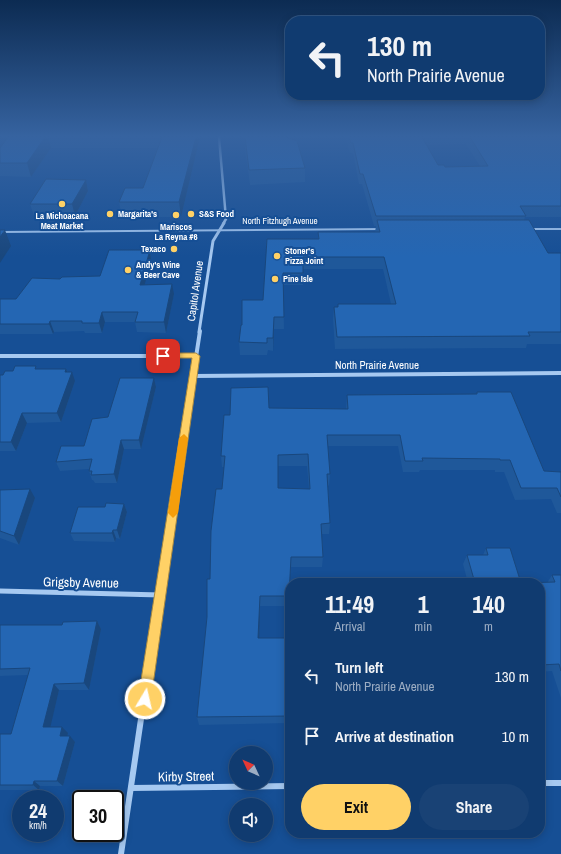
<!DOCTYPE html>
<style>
body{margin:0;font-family:"Archivo Narrow",sans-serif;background:#194275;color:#f1f3f6;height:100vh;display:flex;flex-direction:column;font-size:15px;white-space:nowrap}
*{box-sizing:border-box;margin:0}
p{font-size:13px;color:#9cadc3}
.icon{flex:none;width:22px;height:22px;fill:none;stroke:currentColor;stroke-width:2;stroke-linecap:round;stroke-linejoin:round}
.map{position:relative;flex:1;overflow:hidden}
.side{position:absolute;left:285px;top:578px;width:260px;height:260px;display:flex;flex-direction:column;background:#103b70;border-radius:16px;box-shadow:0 2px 10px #0003,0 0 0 1px #305583}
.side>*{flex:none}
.hud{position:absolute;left:285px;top:16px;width:260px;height:84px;border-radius:16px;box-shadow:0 2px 10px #0003,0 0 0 1px #305583;background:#103b70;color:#f1f3f6;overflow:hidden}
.needle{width:26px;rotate:314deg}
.buttons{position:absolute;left:229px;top:746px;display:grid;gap:8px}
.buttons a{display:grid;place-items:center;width:44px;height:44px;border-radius:50%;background:#103b70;box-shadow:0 2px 10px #0003,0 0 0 1px #305583;font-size:20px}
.speed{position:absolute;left:12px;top:790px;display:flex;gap:8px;font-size:20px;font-weight:700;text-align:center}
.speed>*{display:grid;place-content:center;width:52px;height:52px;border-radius:50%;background:#103b70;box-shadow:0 2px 10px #0003,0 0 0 1px #305583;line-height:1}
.speed small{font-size:10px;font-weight:400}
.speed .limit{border:2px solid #111;border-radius:6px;background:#fff;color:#111}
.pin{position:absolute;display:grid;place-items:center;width:34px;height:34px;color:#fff;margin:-17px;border-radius:8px;box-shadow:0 2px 6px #0006}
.me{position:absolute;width:44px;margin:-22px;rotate:9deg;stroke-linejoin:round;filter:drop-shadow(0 0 3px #0008)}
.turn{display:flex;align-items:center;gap:14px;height:84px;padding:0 16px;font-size:18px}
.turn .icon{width:52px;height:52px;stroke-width:2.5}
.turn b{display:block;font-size:28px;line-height:34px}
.eta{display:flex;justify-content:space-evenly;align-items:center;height:68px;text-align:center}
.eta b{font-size:24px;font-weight:700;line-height:28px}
.primary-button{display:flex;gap:8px;margin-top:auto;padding:8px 16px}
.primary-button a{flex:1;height:46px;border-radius:24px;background:#ffd166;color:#111;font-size:16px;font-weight:700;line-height:46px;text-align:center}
.primary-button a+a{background:#194275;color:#f1f3f6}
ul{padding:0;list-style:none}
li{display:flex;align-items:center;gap:12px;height:60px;padding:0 16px}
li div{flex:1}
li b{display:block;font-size:15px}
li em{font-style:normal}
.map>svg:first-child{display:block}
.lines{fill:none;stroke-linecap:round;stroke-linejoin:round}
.minor-far4{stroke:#a6c9f1;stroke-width:2.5}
.minor-far3{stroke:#a6c9f1;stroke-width:3}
.minor-far2{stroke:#a6c9f1;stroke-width:4}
.minor-far1{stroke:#a6c9f1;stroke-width:5}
.minor{stroke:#a6c9f1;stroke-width:6}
.tertiary{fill:#a6c9f1;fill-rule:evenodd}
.wall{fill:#1f589a;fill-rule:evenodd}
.shaded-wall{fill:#19477d}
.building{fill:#2466b3;stroke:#19477d;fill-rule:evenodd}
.route{fill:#ffd166;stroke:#a68842}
.slow{fill:#f59e0b}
.poi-dot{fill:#ffd166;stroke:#164f95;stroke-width:1.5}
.labels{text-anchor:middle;stroke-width:4;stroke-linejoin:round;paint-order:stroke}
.far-poi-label{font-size:9px;font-weight:bold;fill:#fff;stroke:#164f95;text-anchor:start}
.far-street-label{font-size:9px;fill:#fff;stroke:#164f95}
.street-label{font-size:11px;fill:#fff;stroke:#164f95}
.near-street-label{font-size:13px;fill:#fff;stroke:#164f95}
</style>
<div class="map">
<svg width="561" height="854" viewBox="0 0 561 854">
<rect width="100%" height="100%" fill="#164f95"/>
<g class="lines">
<path class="minor-far4" d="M219 137 226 219 223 224"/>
<path class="minor-far3" d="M199 332 213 241 224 223"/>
<g class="minor-far2">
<path d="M0 356H196"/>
<path d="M193 376 561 373"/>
<path d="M179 468 200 331"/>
</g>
<g class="minor-far1">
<path d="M0 591 161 595"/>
<path d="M153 639 179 467"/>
</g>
<g class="minor">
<path d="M540 783H561"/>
<path d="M131 788 290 786"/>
<path d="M121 854 153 638"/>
</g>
<g class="tertiary">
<path d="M387 228V229L385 230 0 233V231Z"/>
<path d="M523 228H561V230H525L523 229Z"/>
</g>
</g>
<g class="wall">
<path d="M8 137H200L181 217H122L119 202 143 188 157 148H51L31 177 0 176V148Z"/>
<path d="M244 137 305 168V182L250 185 245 149Z"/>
<path d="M345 137H561V217H525L524 220 548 253H561V344H527L526 348 335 349 333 319 334 307H338V304H391L383 269H303V285H283L284 329H274L273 351 268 350 267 355H240L239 342 242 325 263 300 267 239H318V232H375L376 226H374L362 184H359L353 153H350ZM466 144 480 166 445 167 438 165 426 145Z"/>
<path d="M86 180 88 191 75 216H34L30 204Z"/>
<path d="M150 250 151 260 144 285 174 294 166 333 137 332 135 322H105L102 333H85L84 331 54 332 53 334H0V299H16L60 279 100 276Z"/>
<path d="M37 369H66L68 372 75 381 61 422 27 423 16 451H0V375H3L13 371Z"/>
<path d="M154 378 156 387 141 449H124L117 483H95L93 480H92L89 471V469L60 471 56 462 84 446 108 417Z"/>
<path d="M477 392 544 471 561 472V513H557L551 499 515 500 504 472H495V470H420L419 472H403L398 446H328L330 474 329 485 328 486 330 523 329 534H322L323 557 322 567H290L289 606H260L259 638H290V723L199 725 197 717 207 617 210 579 222 489 224 467H222L221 456 230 415 269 408 346 409 347 395 476 394ZM278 466H307L309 489 278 488Z"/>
<path d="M0 490 35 498 19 545 0 538Z"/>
<path d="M124 504 127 512 120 539 116 538 115 542 74 541 70 533 105 507Z"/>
<path d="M486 548 521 583H468L463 564 467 555H483Z"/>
<path d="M552 575H561V698L552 671 540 672V583H547Z"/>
<path d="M97 621 101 629 89 690H59L50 727 68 733 67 736 75 742 63 786H40L39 790H0V734H11L28 675 0 676V625H62Z"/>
</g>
<g class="shaded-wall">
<path d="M45 137H48L51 148 31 177 27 163Z"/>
<path d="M196 137H200L181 217 179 202Z"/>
<path d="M86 180 88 191 75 216 72 204Z"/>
<path d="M5 230 11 246 0 263V237Z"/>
<path d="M150 250 151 260 142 295 140 285Z"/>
<path d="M172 284 174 294 166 333 164 322Z"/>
<path d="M102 312 105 322 102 333 99 323Z"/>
<path d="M274 317V329L273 351V338Z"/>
<path d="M50 321 54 332 53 334 49 324Z"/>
<path d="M66 369 70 378 72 372 75 381 61 422 57 413Z"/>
<path d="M154 378 156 387 141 449 139 440Z"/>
<path d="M22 413 27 423 16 451 11 442Z"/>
<path d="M121 440 124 449 117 483 114 474Z"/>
<path d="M30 489 35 498 19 545 14 536Z"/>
<path d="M124 504 127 512 120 539 117 530Z"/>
<path d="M113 530 116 538 115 542 112 533Z"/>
<path d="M260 596V606L259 648 258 638Z"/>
<path d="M97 621 101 629 89 690 84 683Z"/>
<path d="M54 684 59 690 49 733 43 727Z"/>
<path d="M62 727 68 733 66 742 60 736Z"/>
<path d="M70 736 75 742 63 786 57 781Z"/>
<path d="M34 781 40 786 39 790 33 785Z"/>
</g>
<g class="building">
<path d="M8 137H45L27 163H0V148Z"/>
<path d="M162 137H196L179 202H119L125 188H143Z"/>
<path d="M245 137H286L297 141 305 168 249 170Z"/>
<path d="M349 137H422L438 165H444L445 167 488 166 470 137H561V206H520L526 216H376L363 174H360L353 143H351Z"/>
<path d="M46 179 86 180 72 204H30Z"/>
<path d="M377 220H529L548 253H561V332H528L530 336 337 337 334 307H338V304H396L384 257H303V273H283L284 317H274L273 338H267V343L239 342 241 325H242V300H263L267 239H319L318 232H380Z"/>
<path d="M0 230H5L0 237Z"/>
<path d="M109 250H150L140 285 172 284 164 322H135L138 312H102L99 323H82V321H50L49 324H0V299H16L32 278 60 279 62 277 100 276Z"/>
<path d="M15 366H36L35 369H66L65 372H72L57 413H22L11 442H0V375H3L5 371H13Z"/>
<path d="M120 378H154L139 440H121L114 474 91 475 92 471H89L92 459 56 462 61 446H84L92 419 108 417Z"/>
<path d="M268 387 269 408 348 409 347 395 477 394V392H511L544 471 561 472V497L557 488H521L510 460H500V459L422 458 423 461H405L400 435H327L330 474H327L330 523 321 524 323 557H291L289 596H260L258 638H290V716L197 717 207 617V579H210L211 531 216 489H222L225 456H221L224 415H230L231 388ZM308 454 310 489 278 488V455Z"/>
<path d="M30 489 14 536 0 531V490Z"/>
<path d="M106 503 124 504 117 530H113L112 533H70L78 507H105Z"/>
<path d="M486 548H510L521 583H475L467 555H488Z"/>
<path d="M552 575H561V671L559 664 540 665V583H522L555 582Z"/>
<path d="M97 621 84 683 54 684 43 727H62L60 736H70L57 781H34L33 785H0V734H11L30 668 0 669V625H62L63 622Z"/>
</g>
<linearGradient id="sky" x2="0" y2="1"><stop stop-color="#0c2b52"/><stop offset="0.53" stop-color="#3663a0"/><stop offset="1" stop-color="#3663a0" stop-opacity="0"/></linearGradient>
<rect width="561" height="257" fill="url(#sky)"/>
<path class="route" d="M163 353H196L200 356 151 699 149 704 145 706 140 704 138 699 192 358H160V354Z"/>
<path class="slow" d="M184 434 188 438 178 513 173 518 168 513 179 438Z"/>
<g class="poi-dot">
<circle cx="62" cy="204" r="4"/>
<circle cx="110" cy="214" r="4"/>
<circle cx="191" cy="214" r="4"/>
<circle cx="176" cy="215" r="4"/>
<circle cx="174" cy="249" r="4"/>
<circle cx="277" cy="256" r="4"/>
<circle cx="128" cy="270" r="4"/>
<circle cx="275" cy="279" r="4"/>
</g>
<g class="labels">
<g class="far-poi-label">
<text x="118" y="217">Margarita's</text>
<text x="199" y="217">S&amp;S Food</text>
<text x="62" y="219" text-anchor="middle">La Michoacana<tspan x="62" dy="10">Meat Market</tspan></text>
<text x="176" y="230" text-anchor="middle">Mariscos<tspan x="176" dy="10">La Reyna #6</tspan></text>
<text x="166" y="252" text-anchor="end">Texaco</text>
<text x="285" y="254">Stoner's<tspan x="285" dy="10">Pizza Joint</tspan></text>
<text x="136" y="268">Andy's Wine<tspan x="136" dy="10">&amp; Beer Cave</tspan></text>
<text x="283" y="282">Pine Isle</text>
</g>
<g class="far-street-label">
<text x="280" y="224">North Fitzhugh Avenue</text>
</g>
<g class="street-label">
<text transform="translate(195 291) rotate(-82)" y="4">Capitol Avenue</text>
<text x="377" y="369">North Prairie Avenue</text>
</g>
<g class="near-street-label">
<text transform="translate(81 582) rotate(1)" y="5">Grigsby Avenue</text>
<text transform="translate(186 776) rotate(-1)" y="5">Kirby Street</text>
</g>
</g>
</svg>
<div class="buttons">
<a><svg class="needle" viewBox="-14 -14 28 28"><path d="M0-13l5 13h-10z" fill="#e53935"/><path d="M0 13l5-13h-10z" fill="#9cadc3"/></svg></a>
<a><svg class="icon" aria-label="sound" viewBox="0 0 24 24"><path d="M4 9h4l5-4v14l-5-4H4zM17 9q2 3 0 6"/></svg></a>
</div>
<div class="speed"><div>24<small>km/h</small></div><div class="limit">30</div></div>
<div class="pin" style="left:163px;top:356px;background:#d93025"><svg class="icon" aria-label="arrive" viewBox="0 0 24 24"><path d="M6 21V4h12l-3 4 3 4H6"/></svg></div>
<svg class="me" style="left:145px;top:699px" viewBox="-20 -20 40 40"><circle r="17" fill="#ffd166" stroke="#fff" stroke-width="3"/><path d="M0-11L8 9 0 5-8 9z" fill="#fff"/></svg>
<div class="hud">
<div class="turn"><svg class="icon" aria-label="left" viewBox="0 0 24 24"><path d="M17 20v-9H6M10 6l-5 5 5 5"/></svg><div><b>130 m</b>North Prairie Avenue</div></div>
</div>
<section class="side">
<div class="eta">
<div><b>11:49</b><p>Arrival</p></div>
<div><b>1</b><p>min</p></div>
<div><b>140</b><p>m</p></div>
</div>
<ul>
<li><svg class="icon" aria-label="left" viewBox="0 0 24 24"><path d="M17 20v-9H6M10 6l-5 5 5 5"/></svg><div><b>Turn left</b><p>North Prairie Avenue</p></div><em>130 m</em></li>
<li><svg class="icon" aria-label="arrive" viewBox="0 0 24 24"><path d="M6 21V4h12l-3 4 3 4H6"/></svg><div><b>Arrive at destination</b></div><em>10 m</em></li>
</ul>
<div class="primary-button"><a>Exit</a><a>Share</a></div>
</section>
</div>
